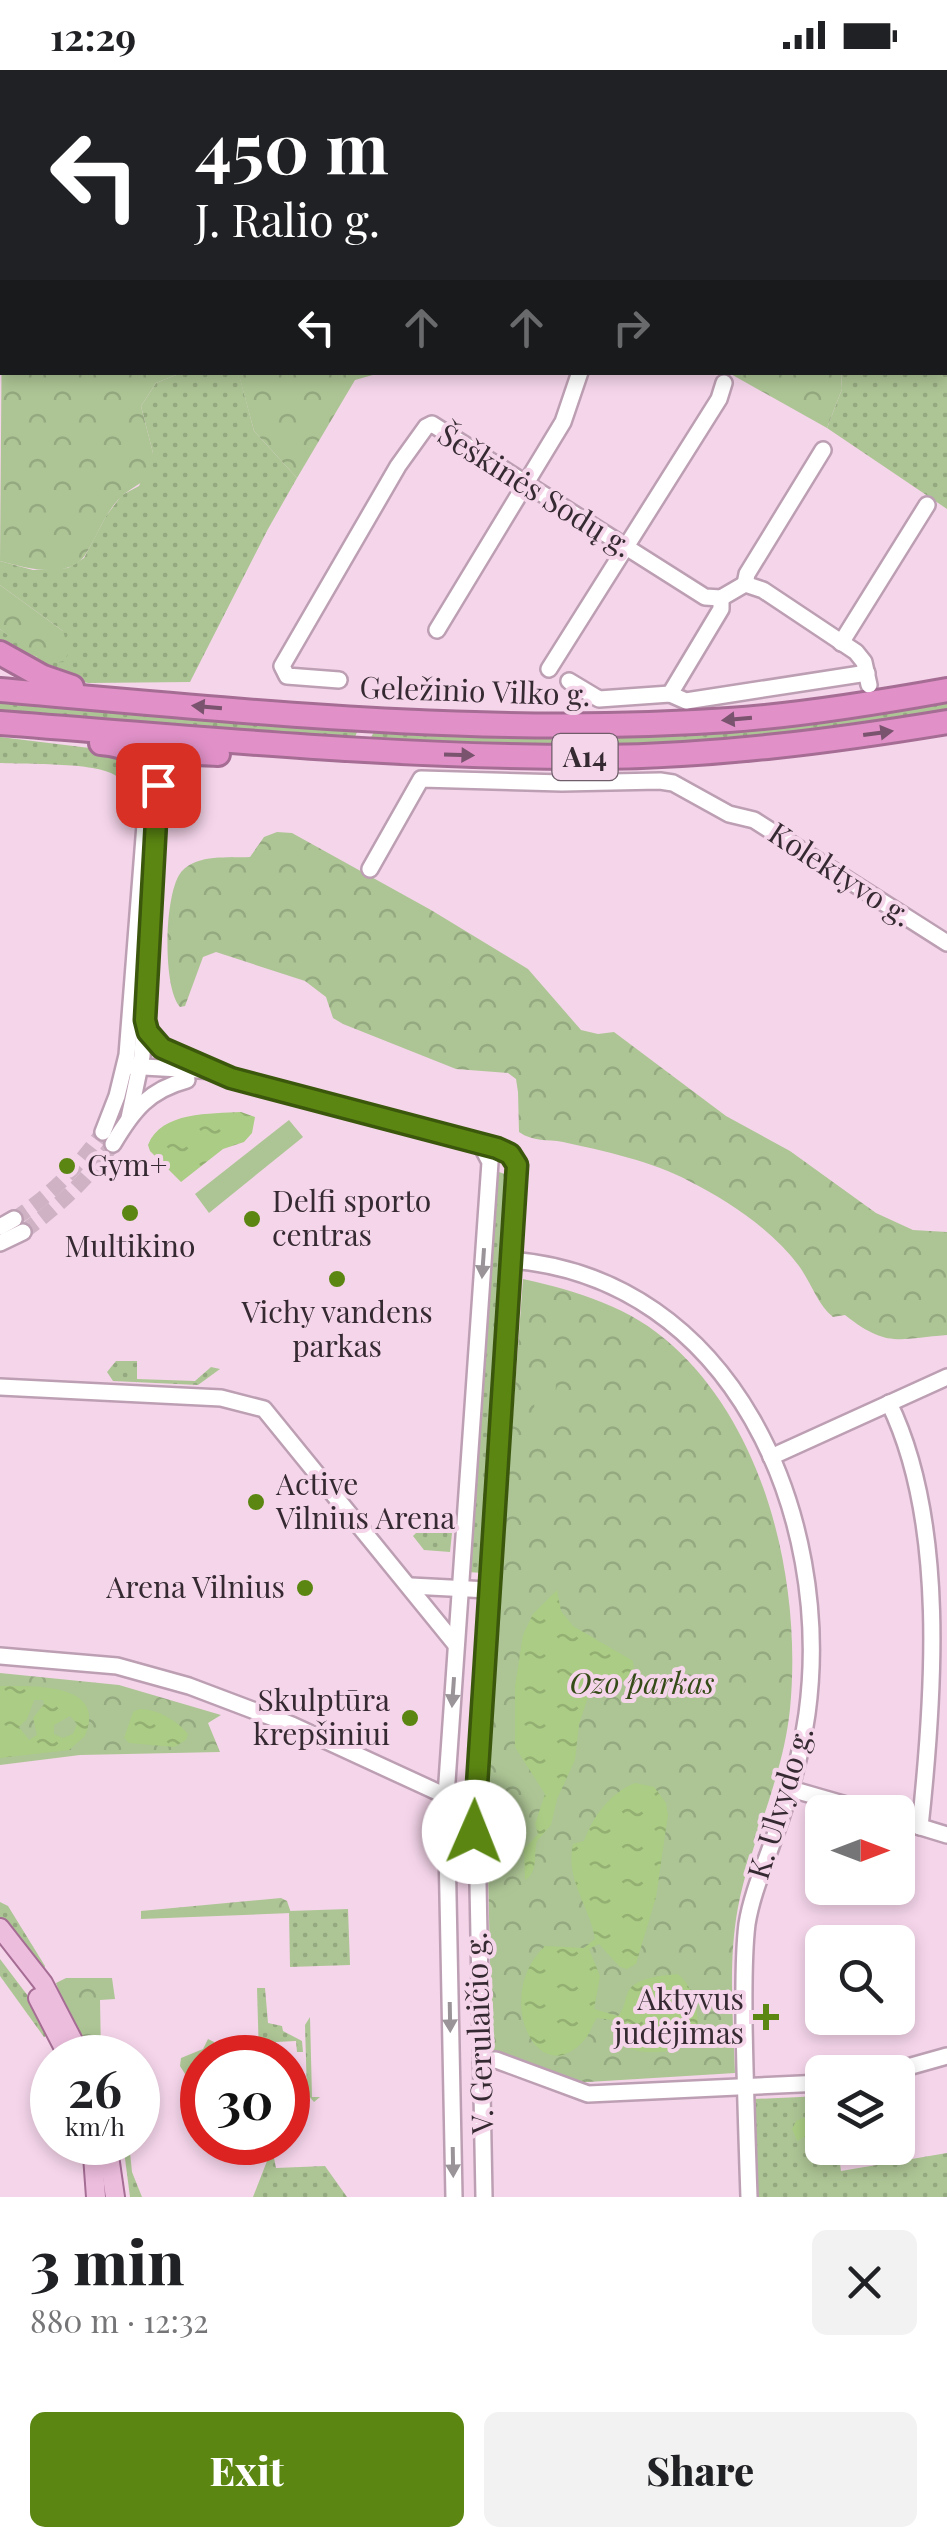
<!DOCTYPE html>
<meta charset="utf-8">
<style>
body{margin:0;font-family:"Playfair Display",serif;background:#f2f2f2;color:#202124;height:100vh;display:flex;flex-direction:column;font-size:38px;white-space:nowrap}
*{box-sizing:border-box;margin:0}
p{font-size:32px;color:#757577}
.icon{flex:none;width:55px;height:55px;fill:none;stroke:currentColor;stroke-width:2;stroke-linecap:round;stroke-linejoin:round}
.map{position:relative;height:2127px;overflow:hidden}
.drawer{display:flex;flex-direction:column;background:#fff;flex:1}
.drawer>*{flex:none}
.top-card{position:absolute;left:0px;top:0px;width:948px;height:305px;box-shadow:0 5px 15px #0003;background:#202124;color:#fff;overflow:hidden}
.needle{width:65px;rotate:90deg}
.buttons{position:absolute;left:805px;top:1725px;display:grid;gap:20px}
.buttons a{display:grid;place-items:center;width:110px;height:110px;border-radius:15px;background:#fff;box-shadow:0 5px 15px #0003;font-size:50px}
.speed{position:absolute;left:30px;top:1965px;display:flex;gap:20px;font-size:50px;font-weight:700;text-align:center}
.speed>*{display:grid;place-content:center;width:130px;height:130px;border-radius:50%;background:#fff;box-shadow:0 5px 15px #0003;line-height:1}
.speed small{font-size:25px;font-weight:400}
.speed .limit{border:15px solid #d22;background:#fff;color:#111}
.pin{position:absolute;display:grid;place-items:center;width:85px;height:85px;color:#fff;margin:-42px;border-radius:20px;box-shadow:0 5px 15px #0006}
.me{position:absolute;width:110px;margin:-55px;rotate:1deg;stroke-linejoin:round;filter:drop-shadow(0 0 8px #0008)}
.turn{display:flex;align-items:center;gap:35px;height:210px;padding:0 30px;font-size:45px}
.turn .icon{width:130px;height:130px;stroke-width:2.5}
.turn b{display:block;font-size:70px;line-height:85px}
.lanes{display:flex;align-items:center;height:95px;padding:0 30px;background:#0003;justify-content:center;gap:50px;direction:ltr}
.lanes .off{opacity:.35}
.round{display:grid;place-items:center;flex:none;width:105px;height:105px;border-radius:15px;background:#f2f2f2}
.head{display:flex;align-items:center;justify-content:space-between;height:170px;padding:0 30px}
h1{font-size:60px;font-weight:800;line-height:75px}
.button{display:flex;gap:20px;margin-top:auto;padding:20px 30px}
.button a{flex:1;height:115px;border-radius:15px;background:#5b8612;color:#fff;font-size:40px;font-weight:800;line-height:115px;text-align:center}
.button a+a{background:#f2f2f2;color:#202124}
.status{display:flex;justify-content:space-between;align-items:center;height:70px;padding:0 50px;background:#fff;direction:ltr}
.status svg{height:28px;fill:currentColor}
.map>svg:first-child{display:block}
.grass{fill:url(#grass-dots)}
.forest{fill:url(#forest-crowns)}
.pitch{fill:#adc595}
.water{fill:url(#water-ripples);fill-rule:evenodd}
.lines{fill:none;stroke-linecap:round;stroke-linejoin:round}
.minor-tunnel{stroke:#cfb3c5;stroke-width:15;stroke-dasharray:15 8;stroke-linecap:butt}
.minor-casing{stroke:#bd9fb3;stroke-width:20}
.major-casing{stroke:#a56d94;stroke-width:22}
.highway-casing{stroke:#a56d94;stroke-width:28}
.minor{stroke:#fff;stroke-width:15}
.major{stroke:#edbdde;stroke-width:18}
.highway{stroke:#e191c8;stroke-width:22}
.oneway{fill:#7a536e}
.oneway2{fill:#9a9498}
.route-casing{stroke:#3b570c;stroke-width:25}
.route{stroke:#5b8612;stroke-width:18}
.poi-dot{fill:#5b8612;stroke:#f5d5ea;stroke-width:4}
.labels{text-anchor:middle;stroke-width:8;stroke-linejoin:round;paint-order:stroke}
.shield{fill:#f5d5ea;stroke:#6f5d69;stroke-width:2.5}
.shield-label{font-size:28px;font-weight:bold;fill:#362a32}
.street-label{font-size:30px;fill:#362a32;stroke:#f5d5ea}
.poi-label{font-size:30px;fill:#362a32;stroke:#f5d5ea;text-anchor:start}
.park-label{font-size:30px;font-style:italic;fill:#354b18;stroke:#f5d5ea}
</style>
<div class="status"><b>12:29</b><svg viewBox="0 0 49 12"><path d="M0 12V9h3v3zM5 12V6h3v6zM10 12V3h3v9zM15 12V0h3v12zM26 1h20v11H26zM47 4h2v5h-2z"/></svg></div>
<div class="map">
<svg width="947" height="2127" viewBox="0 0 947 2127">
<defs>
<pattern id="grass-dots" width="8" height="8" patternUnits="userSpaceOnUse" patternTransform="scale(2.5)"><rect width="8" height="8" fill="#adc595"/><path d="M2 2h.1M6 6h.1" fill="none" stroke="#95a981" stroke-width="1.8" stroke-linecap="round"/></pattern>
<pattern id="forest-crowns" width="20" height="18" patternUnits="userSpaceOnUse" patternTransform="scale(2.5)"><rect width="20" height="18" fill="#adc595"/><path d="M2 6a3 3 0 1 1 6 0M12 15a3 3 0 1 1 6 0" fill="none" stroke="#95a981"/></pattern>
<pattern id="water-ripples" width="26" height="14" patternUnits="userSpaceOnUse" patternTransform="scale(2.5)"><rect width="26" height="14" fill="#aacc84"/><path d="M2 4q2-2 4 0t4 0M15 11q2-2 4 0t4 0" fill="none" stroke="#93af72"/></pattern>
</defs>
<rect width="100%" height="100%" fill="#f5d5ea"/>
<g class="grass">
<path d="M0 0H84L2 2 0 243Z"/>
<path d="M135 0H380L375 2Z"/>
<path d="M940 302 947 305V439L827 358 842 319 841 303Z"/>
<path d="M181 303H235L240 308 254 361 297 408 268 459 190 612 88 613 58 606 0 576V559L37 587 63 561 0 515V491L33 500 68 498 84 488 106 446 122 425 139 416 153 383 141 336 156 313Z"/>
<path d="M0 627 356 660 357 662 354 670 0 644Z"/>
<path d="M947 628V646L871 659 617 681 372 672 370 669 374 662 422 666Z"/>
<path d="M0 667 114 681 136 699 138 737H131C129 726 127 715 119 708 101 691 26 695 0 693Z"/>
<path d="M496 1101 511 1106 483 1503 467 1502Z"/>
<path d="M116 1291H137V1309L195 1311 211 1297 220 1299 198 1315 113 1311 107 1302Z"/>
<path d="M416 1463H452L450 1482 424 1480 413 1466Z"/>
<path d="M0 1832 8 1836 45 1896 44 1900H40L0 1848Z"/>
<path d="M348 1839 350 1895 290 1897 289 1841Z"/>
<path d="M0 1889 28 1926 49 1965 44 1967 0 1906Z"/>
<path d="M257 1918H265L268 1953 282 1956 283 1961 302 1971 303 1982H297L296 1971 276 1972 275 1987H259Z"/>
<path d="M310 1947 312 2027H320L314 2032 307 2024 305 1955Z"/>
<path d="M822 2026V2078H838L841 2101 947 2083V2127H755L754 2029Z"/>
<path d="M123 2073H129L132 2102 142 2127H130Z"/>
<path d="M265 2083H273L276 2098 325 2096 347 2127H253L267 2091Z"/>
</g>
<g class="forest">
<path d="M612 0H947V53L945 2Z"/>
<path d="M2 242V302L181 303 156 313 141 336 153 383 151 405C142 414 128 419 120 428 105 443 98 464 87 482 71 511 26 498 0 491Z"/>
<path d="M235 303H380L355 310 297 408 254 361 240 309Z"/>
<path d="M729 303H841L842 319 827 358Z"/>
<path d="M0 515 63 561 69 581 64 592C38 595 19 574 0 559Z"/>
<path d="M277 762 292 763 431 840 528 899 581 960 598 964 614 962 726 1046 790 1081 876 1143 913 1160 947 1162V1265C897 1269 887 1278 845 1245L833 1247C817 1234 812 1214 799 1196 772 1160 729 1131 689 1111 652 1091 604 1081 563 1072 547 1069 533 1072 519 1062L518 1022 516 1009 508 1003 456 999 343 954 333 948 326 927 305 911 216 882 203 887 185 936 180 937C162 918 164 820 182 801 198 784 228 788 250 787L264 767Z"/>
<path d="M523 1209C577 1221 631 1237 673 1276 768 1362 802 1516 790 1639 783 1708 751 1770 738 1837 728 1892 733 1947 735 2003L572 2013 492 1981 486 1710Z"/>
<path d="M0 1603 119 1615 221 1645 208 1653 220 1682 80 1685 0 1695Z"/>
<path d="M281 1828 287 1831 291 1843 141 1849V1841Z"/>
<path d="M66 1908H112L115 1929 100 1930 101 1984H91L59 1922 56 1913Z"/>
<path d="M208 1969 214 1972V1987L202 1988V2004H185L180 1996 181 1988 203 1979Z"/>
</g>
<g class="pitch">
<path d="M289 1050 303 1067 209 1143 195 1124Z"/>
<path d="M535 1306 556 1307 555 1347 534 1346Z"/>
</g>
<g class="water">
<path d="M241 1042 255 1047 252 1063 244 1072 223 1079 181 1112 150 1081 148 1075C161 1041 211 1044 241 1042Z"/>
<path d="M557 1520 561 1541 573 1556 633 1591 634 1603 631 1609 595 1620 588 1627 579 1654 575 1690 557 1729 551 1755 537 1771C533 1784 539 1802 525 1810L524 1779 538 1764 535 1754 545 1724 515 1677V1616L523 1565 533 1544Z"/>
<path d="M0 1616C32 1616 108 1612 85 1666L69 1680 0 1688ZM34 1630H43L44 1634 33 1648 37 1665 29 1670 19 1657 27 1649ZM70 1646 77 1654 73 1664 63 1668 54 1664V1655Z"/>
<path d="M139 1639C155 1638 178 1651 188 1664L186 1670 174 1677 129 1673 124 1668 133 1642Z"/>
<path d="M635 1713 654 1717 666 1733 668 1745 656 1827 636 1894 627 1899 620 1897 599 1874 589 1879 600 1906 594 1939 618 1946C625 1938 624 1932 628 1922 635 1907 662 1906 677 1904 693 1913 706 1955 691 1970 678 1984 644 1985 629 1978L614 1950 597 1948C592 1954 591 1962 586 1968 539 2026 491 1927 545 1876L584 1878 595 1869C590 1836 565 1811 573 1774L584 1771C593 1746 610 1723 635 1713Z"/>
<path d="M803 2048 814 2050 820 2058 797 2071 792 2059 796 2051Z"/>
</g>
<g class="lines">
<g class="minor-tunnel">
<path d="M14 1149C51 1125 77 1098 103 1062"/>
<path d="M23 1162C59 1136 87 1110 113 1074"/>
</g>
<defs>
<g id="minor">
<path d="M745 514 747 504 823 380"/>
<path d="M437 560 563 352 580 302"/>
<path d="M841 573 927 435"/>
<path d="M549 599 719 329 724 313"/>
<path d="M339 610 287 606 282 596 398 396 426 357 432 354 705 527 721 528 745 514 763 520 856 582 864 592 869 615"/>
<path d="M569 611 599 629 670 624 686 631 867 603"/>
<path d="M670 624 721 539V528"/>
<path d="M370 799 421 709 562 713 660 711 673 713 729 744 754 750 947 873"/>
<path d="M146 954 163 978 206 996"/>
<path d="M125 996 217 1001 231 1008 497 1078 510 1084 517 1095 476 1709 484 2127"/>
<path d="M129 1048 142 986 158 715"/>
<path d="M103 1062 117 1026 127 985 148 716"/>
<path d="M113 1074C133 1040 149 1020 187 1010"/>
<path d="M0 1157 14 1149"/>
<path d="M0 1173 23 1162"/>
<path d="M511 1190C733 1208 834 1446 807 1644 801 1686 789 1727 774 1768 764 1797 752 1824 747 1854 743 1887 744 1920 744 1953 745 2011 747 2069 749 2127"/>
<path d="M0 1317 221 1328 264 1339 456 1575"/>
<path d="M889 1333C947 1452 934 1627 920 1757"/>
<path d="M771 1387 947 1307"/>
<path d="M411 1516 488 1520"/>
<path d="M0 1586 117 1596 189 1616 292 1655 446 1726 475 1731"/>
<path d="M791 1719 871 1742"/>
<path d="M898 1750 947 1765"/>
<path d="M481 1991 496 1990 588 2024 822 2013"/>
<path d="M890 2002 947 1986"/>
<path d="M454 2127 446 1726 490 1092 481 1075"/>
</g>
<g id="major">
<path d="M0 1858 43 1913 82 1988"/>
<path d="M38 1928 69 1988"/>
<path d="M92 2072 96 2127"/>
<path d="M107 2072 115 2127"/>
</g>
<g id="highway">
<path d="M0 583 43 607 72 617"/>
<path d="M0 620C242 641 485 667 729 650 802 645 875 633 947 620"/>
<path d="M0 653C199 668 399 688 599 687 716 686 832 671 947 652"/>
<path d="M101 673C128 675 148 685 148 716"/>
<path d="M158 715C172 680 184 682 218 684"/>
</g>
</defs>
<use href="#minor" class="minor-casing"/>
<use href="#major" class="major-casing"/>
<use href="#highway" class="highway-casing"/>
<use href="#minor" class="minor"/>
<use href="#major" class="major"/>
<use href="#highway" class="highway"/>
</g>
<defs><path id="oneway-solid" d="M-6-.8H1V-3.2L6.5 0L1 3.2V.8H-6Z" transform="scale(2.5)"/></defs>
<g class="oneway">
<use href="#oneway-solid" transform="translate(207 637) rotate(-175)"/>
<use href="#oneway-solid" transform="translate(737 649) rotate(175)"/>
<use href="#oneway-solid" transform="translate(878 663) rotate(-8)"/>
<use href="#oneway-solid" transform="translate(459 685) rotate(2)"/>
</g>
<g class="oneway2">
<use href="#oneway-solid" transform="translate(483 1193) rotate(94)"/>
<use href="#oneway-solid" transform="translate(453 1622) rotate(94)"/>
<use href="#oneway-solid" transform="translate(450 1947) rotate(89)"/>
<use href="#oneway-solid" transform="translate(453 2092) rotate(89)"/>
</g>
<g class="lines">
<defs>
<path id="route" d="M158 715 145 950 148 962 162 978 231 1008 497 1078 510 1084 517 1095 474 1762"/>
</defs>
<use href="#route" class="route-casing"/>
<use href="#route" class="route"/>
</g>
<g class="poi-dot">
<circle cx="67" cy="1096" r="10"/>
<circle cx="130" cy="1143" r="10"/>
<circle cx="252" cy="1149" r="10"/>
<circle cx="337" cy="1209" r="10"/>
<circle cx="256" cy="1432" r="10"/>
<circle cx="305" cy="1518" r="10"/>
<circle cx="410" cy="1648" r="10"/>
<path d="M761 1932h10v10h10v10h-10v10h-10v-10h-10v-10h10z"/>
</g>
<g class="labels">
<rect class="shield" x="552.5" y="664" width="65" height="46" rx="8"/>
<g class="shield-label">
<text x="585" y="697">A14</text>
</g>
<g class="street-label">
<text transform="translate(535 421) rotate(32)" y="10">Šeškinės Sodų g.</text>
<text transform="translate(475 622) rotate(2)" y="10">Geležinio Vilko g.</text>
<text transform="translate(840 805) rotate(33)" y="10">Kolektyvo g.</text>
<text transform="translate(781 1733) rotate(-73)" y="10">K. Ulvydo g.</text>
<text transform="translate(480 1963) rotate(-92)" y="10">V. Gerulaičio g.</text>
</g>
<g class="poi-label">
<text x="87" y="1106">Gym+</text>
<text x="272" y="1142">Delfi sporto<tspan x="272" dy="34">centras</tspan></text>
<text x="130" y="1187" text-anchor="middle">Multikino</text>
<text x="337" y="1253" text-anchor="middle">Vichy vandens<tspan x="337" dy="34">parkas</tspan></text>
<text x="276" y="1425">Active<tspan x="276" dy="34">Vilnius Arena</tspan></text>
<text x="285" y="1528" text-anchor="end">Arena Vilnius</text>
<text x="390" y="1641" text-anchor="end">Skulptūra<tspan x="390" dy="34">krepšiniui</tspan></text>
<text x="744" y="1940" text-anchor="end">Aktyvus<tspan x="744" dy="34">judėjimas</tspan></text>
</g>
<g class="park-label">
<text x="642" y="1624">Ozo parkas</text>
</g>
</g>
</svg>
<div class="buttons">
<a><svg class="needle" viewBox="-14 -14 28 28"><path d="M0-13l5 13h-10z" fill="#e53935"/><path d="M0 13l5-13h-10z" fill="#757577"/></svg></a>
<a><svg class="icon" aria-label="search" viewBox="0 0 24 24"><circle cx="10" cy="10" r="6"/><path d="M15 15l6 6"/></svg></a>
<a><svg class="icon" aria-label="layers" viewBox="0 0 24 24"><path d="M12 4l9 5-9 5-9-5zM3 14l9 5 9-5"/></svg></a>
</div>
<div class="speed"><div>26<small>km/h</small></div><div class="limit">30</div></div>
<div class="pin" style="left:158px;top:715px;background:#d93025"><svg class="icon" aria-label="arrive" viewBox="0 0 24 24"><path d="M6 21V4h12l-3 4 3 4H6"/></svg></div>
<svg class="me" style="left:474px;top:1762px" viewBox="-20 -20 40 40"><circle r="19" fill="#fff"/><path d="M0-13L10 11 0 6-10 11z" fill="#5b8612"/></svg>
<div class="top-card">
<div class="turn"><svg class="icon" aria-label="left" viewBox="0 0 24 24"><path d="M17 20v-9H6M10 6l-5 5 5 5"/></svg><div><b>450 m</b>J. Ralio g.</div></div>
<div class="lanes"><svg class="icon" aria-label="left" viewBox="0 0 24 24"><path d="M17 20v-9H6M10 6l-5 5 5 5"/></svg><svg class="icon off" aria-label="ahead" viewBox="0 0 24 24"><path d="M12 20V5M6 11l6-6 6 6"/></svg><svg class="icon off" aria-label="ahead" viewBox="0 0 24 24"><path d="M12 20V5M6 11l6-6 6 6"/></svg><svg class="icon off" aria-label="right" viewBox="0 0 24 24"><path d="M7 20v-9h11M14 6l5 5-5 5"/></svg></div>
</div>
</div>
<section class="drawer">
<div class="head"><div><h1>3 min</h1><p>880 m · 12:32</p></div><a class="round"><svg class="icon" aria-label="close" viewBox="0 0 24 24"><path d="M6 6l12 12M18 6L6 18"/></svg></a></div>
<div class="button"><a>Exit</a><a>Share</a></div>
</section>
